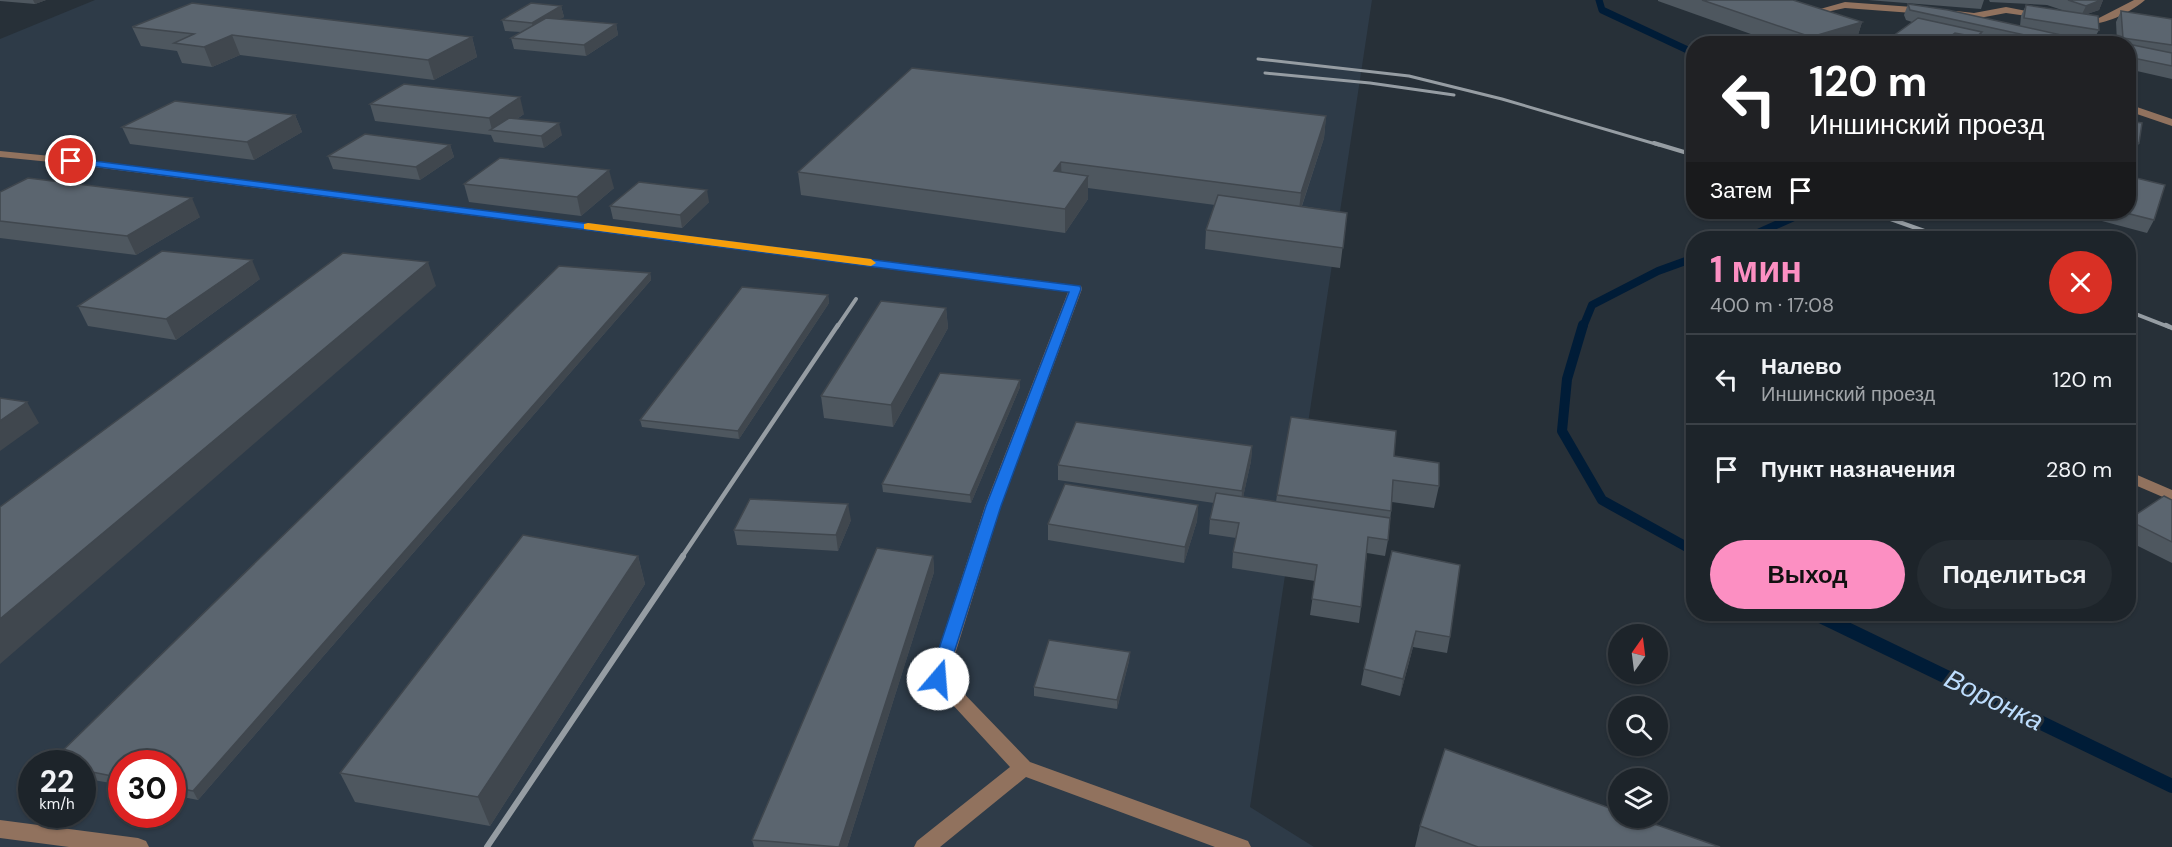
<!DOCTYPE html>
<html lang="ru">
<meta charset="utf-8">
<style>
body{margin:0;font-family:"DM Sans",sans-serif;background:#252c32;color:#f1f3f6;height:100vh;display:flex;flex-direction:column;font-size:22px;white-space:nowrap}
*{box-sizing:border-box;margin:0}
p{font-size:20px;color:#a0a4a8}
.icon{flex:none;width:33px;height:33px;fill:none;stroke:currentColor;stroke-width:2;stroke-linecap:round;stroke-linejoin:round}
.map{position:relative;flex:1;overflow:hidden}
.panel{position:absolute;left:1686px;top:231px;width:450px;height:390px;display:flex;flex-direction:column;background:#1d242a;border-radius:24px;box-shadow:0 2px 4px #0004,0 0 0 2px #3b4147}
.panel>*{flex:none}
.guide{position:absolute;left:1686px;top:36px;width:450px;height:183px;border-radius:24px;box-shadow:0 2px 4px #0004,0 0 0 2px #3b4147;background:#202124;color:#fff;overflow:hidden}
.needle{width:39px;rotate:14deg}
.fabs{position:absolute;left:1608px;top:624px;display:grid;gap:12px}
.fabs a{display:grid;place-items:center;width:60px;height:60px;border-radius:50%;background:#1d242a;box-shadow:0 2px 4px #0004,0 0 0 2px #3b4147;font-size:30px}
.speed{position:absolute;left:18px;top:750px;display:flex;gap:12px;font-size:30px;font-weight:700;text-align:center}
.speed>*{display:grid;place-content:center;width:78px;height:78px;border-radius:50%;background:#1d242a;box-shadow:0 2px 4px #0004,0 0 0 2px #3b4147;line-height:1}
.speed small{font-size:15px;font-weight:400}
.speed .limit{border:9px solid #d22;background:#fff;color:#111}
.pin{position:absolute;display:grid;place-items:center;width:51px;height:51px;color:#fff;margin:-26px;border:3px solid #fff;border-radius:50%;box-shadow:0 2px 6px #0007}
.me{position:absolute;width:66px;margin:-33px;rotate:18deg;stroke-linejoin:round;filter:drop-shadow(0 0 4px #0008)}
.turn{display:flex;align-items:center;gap:21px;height:126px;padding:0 24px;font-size:27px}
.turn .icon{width:78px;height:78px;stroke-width:2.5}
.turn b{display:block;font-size:42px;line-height:51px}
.then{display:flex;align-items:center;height:57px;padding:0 24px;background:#0003;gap:12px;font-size:22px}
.round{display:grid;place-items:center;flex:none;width:63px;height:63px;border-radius:32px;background:#252c32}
.headline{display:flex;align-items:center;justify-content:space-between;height:102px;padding:0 24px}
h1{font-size:36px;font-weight:700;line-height:45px;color:#fc8fc2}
.button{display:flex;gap:12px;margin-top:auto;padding:12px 24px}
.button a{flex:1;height:69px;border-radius:36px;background:#fc8fc2;color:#111;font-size:24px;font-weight:700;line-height:69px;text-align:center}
.button a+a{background:#252c32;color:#f1f3f6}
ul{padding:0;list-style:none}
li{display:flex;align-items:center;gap:18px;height:90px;padding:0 24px;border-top:2px solid #3b4147}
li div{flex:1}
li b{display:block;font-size:22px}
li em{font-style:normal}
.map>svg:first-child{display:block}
.built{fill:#2e3b48;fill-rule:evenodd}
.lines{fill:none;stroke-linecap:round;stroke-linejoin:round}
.stream-far3{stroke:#001c37;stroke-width:7}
.stream-far2{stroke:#001c37;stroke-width:8}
.stream-far1{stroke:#001c37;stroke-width:10}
.stream{stroke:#001c37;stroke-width:14}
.minor{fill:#91725e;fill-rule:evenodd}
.rail-far3{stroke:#969da3;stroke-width:3}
.rail-far2{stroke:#969da3;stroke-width:4}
.rail-far1{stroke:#969da3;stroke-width:4.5}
.rail{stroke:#969da3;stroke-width:6}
.wall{fill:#4e575f;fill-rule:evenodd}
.shaded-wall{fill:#40474e}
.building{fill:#5b656f;stroke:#40474e;stroke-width:1.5}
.route{fill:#1a73e8;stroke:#114b97;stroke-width:1.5}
.slow{fill:#f59e0b}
.labels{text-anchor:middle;stroke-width:6;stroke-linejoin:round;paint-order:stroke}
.near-water-label{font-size:27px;font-style:italic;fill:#bdddfd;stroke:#273038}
</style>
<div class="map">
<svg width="2172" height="847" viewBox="0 0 2172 847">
<rect width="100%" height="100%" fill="#273038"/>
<path class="built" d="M95 0H1372L1250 807 1314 847H0V39ZM32 764H82V814H32ZM122 764H172V814H122Z"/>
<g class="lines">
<path class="stream-far3" d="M1599 0 1602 10 1694 53"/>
<g class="stream-far2">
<path d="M1747 238 1805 212"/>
<path d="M1583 327 1592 305 1658 271 1694 258"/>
</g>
<path class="stream-far1" d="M1583 325 1567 379 1562 431 1602 500 1694 551"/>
<path class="stream" d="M1816 614 2172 786"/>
<g class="minor">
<path d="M2134 0H2145C2130 13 2094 32 2076 20L2080 17 2097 19Z"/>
<path d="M1845 2 1926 8 1930 11 1926 14 1845 8 1817 14 1813 11Z"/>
<path d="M2006 7 2046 15 2042 18 2006 13 1974 19 1952 14 1956 11 1974 13Z"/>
<path d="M2128 104 2172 119V126L2128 111Z"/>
<path d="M0 151 71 158 1081 286 1082 289 1001 506 948 677 1030 762 1248 841 1251 847H1215L1026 777 940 847H914L917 841 1010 767 929 679 985 506 1068 292 71 164 0 157Z"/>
<path d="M2128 471 2172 490V501L2128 482Z"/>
<path d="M0 820 138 838 146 841 149 847H69L0 838Z"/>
</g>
<g class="rail-far3">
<path d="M1258 59 1409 76 1502 99 1659 145"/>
<path d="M1265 73 1370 83 1454 95"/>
</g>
<g class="rail-far2">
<path d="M1654 143 1694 155"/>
<path d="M1871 212 1944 238"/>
<path d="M2128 311 2169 327"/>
<path d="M837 327 856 299"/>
</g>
<g class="rail-far1">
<path d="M2166 325 2172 328"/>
<path d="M682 557 838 325"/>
</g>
<path class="rail" d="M487 847 683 556"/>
</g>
<g class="wall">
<path d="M0 0H46L35 4 0 1Z"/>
<path d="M1658 0H1793L1862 22 1857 38 1837 44H1779L1658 1Z"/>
<path d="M1868 0H1984L1981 9Z"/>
<path d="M1989 0H2103L2099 10 2087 14 2099 30 2095 37 2117 42 2116 22 2121 11 2172 19V79L2128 69V44H2011L1980 37 1977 44H1882L1912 22 1906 20 1904 15 1908 4 2020 26 2021 16 2026 5 2065 11 2047 5 1990 2ZM2069 37 2089 40 2088 41Z"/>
<path d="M561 6 564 17 559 19 616 24 618 35 586 56 514 49 511 38 521 32 505 31 502 20Z"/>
<path d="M132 27 472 37 477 57 434 80 240 55 212 67 182 63 177 51 141 46Z"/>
<path d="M370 104 524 114 517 119 562 135 544 148 494 142 491 135 375 121Z"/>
<path d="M295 115 302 132 254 160 130 144 122 127Z"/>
<path d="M1326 116 1324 138 1302 206 1347 213 1340 268 1205 249 1206 230 1215 205 1088 188V199L1065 233 801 195 798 172Z"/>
<path d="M2128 121 2139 143 2131 161H2128Z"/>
<path d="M450 145 454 157 420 180 333 169 328 156Z"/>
<path d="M464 184 614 188 581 216 469 202Z"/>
<path d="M0 192 200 217 136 255 0 238Z"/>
<path d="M709 202 682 228 613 219 610 206Z"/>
<path d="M2089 212H2128L2154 220 2147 233 2087 217Z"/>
<path d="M650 273 651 280 198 800 172 795V764H122V785L82 778V764Z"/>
<path d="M260 279 176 340 88 326 78 306Z"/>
<path d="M828 295 829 303 739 439 642 427 640 420Z"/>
<path d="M946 308 948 328 893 427 824 418 821 396Z"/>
<path d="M1020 380V387L971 503 883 492 882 484Z"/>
<path d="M1252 446 1251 461 1243 497 1276 502 1277 495 1394 456 1439 486 1434 508 1392 502 1388 540 1385 556 1367 553 1361 607 1359 623 1310 615 1315 581 1232 568 1233 552 1236 538 1209 534 1210 519 1214 503 1058 480V465Z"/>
<path d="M2172 500V563L2128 541V520Z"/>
<path d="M1198 505 1197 521 1184 563 1048 540V524Z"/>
<path d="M851 520 838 551 737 545 734 530Z"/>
<path d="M1392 551 1450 637 1447 653 1413 647 1400 696 1361 685 1364 669Z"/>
<path d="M638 556 645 584 490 826 355 802 340 773Z"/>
<path d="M933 556 934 572 847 847H754L752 840Z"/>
<path d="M1130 652 1129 661 1117 709 1034 696V687Z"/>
<path d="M1420 826 1720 847H1415Z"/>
</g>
<g class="shaded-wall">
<path d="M33 0H46L35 4Z"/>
<path d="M2101 0H2103L2099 10 2081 16 2086 6Z"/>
<path d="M561 6 564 17 534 34 532 23Z"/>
<path d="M1862 22 1857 38 1837 44H1809L1811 37Z"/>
<path d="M616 24 618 35 586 56 584 45Z"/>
<path d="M1982 32 1978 43 1973 44 1976 37Z"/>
<path d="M1955 33 1951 43 1943 42Z"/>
<path d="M232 35 240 55 212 67 204 47Z"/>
<path d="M472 37 477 57 434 80 428 60Z"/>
<path d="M520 97 524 114 499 131 492 130 489 118Z"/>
<path d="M295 115 302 132 254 160 247 142Z"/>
<path d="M1326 116 1324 138 1298 217 1301 193Z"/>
<path d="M559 123 562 135 544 148 541 136Z"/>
<path d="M450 145 454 157 420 180 416 167Z"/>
<path d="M1061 162 1062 185 1054 171Z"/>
<path d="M609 170 614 188 581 216 577 197Z"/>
<path d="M1088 176V199L1065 233V209Z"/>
<path d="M707 190 709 202 682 228 680 215Z"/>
<path d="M192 198 200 217 136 255 127 236Z"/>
<path d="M252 260 260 279 176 340 166 319Z"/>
<path d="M428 262 436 286 0 664V619Z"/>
<path d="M650 273 651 280 198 800 193 791Z"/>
<path d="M828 295 829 303 739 439 738 431Z"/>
<path d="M946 308 948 328 893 427 891 405Z"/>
<path d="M1020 380V387L971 503 970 495Z"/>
<path d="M27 402 39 423 0 451V421Z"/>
<path d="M1252 446 1251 461 1241 507 1242 491Z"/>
<path d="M848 504 851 520 838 551 836 535Z"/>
<path d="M1198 505 1197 521 1184 563 1185 547Z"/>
<path d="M638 556 645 584 490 826 478 797Z"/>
<path d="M933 556 934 572 847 847H839Z"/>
<path d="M1416 631 1413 647 1400 696 1403 679Z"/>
<path d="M1130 652 1129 661 1117 709V700Z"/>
</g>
<g class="building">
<path d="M1702 0H1793L1862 22 1811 37Z"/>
<path d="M2068 0H2101L2086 6Z"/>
<path d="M192 3 472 37 428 60 232 35 204 47 174 43 194 34 132 27Z"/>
<path d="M531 3 561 6 532 23 502 20Z"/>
<path d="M1908 4 1948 10 2088 41 2092 37 2126 44H2066L1910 10Z"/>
<path d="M2026 5 2098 16 2099 30 2024 18Z"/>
<path d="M2121 11 2172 19V45L2123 38Z"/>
<path d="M546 18 616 24 584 45 511 38Z"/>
<path d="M1918 18 1982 32 1976 37 1955 33 1943 42 1949 44H1882Z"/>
<path d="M2128 44 2172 53V66L2128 57Z"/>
<path d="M912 68 1326 116 1301 193 1061 162 1054 171 1088 176 1065 209 798 172Z"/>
<path d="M404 84 520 97 489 118 370 104Z"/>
<path d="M175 101 295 115 247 142 122 127Z"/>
<path d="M509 118 559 123 541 136 490 130Z"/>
<path d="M2128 121 2142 123 2139 143 2128 141Z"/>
<path d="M365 134 450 145 416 167 328 156Z"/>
<path d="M500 158 609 170 577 197 464 184Z"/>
<path d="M2128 176 2165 185 2154 220 2122 212H2128Z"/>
<path d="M28 178 192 198 127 236 0 221V192Z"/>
<path d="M639 182 707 190 680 215 610 206Z"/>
<path d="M1218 195 1347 213 1343 248 1206 230Z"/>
<path d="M162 251 252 260 166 319 78 306Z"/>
<path d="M343 253 428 262 0 619V507Z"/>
<path d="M559 266 650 273 193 791 172 787V764H122V778L82 770V764H49Z"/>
<path d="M742 287 828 295 738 431 640 420Z"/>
<path d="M881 301 946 308 891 405 821 396Z"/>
<path d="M940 373 1020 380 970 495 882 484Z"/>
<path d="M0 398 27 402 0 421Z"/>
<path d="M1291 417 1396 431 1394 456 1439 463V486L1393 480 1391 511 1277 495Z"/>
<path d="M1076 422 1252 446 1242 491 1058 465Z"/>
<path d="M1065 484 1198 505 1185 547 1048 524Z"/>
<path d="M1216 493 1390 518 1388 540 1368 537 1361 607 1312 599 1317 565 1233 552 1239 523 1210 519Z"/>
<path d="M2164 496 2172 500V542L2128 520Z"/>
<path d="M750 499 848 504 836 535 734 530Z"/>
<path d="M523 535 638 556 478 797 340 773Z"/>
<path d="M877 548 933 556 839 847 752 840Z"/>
<path d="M1392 551 1460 565 1450 637 1416 631 1403 679 1364 669Z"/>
<path d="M1049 640 1130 652 1117 700 1034 687Z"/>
<path d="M1445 749 1618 811V818H1637L1720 847H1478L1420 826Z"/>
</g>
<path class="route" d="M71 158 1080 286 1081 289 1001 506 944 684 938 685 932 684 929 679 986 506 1069 292 68 163 66 161Z"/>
<path class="slow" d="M588 223 871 259 876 263 871 266 584 229V224Z"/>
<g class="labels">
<g class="near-water-label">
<text transform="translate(1994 700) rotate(26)" y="9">Воронка</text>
</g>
</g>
</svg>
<div class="fabs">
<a><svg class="needle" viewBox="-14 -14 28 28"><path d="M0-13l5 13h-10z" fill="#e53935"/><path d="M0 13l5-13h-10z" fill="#a0a4a8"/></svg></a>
<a><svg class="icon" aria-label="search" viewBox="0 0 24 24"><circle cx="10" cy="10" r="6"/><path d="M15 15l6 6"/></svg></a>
<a><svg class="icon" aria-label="layers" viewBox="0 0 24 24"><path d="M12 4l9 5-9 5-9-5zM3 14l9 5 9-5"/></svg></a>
</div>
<div class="speed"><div>22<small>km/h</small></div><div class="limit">30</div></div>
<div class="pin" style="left:71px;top:161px;background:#d93025"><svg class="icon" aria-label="arrive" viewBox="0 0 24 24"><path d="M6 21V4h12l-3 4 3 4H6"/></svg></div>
<svg class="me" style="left:938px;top:679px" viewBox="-20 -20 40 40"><circle r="19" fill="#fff"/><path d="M0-13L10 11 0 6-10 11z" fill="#1a73e8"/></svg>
<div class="guide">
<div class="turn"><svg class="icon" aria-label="left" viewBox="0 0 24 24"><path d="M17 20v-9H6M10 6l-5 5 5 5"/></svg><div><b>120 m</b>Иншинский проезд</div></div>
<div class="then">Затем<svg class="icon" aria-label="arrive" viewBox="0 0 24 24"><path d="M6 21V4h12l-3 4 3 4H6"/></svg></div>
</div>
<section class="panel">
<div class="headline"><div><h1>1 мин</h1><p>400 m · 17:08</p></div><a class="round" style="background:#d93025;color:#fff"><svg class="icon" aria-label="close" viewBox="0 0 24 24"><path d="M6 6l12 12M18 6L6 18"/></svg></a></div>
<ul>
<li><svg class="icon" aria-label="left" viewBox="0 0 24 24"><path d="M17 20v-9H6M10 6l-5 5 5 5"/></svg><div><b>Налево</b><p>Иншинский проезд</p></div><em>120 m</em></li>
<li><svg class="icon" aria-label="arrive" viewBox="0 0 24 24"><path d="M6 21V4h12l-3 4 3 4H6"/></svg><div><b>Пункт назначения</b></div><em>280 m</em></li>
</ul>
<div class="button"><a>Выход</a><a>Поделиться</a></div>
</section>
</div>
